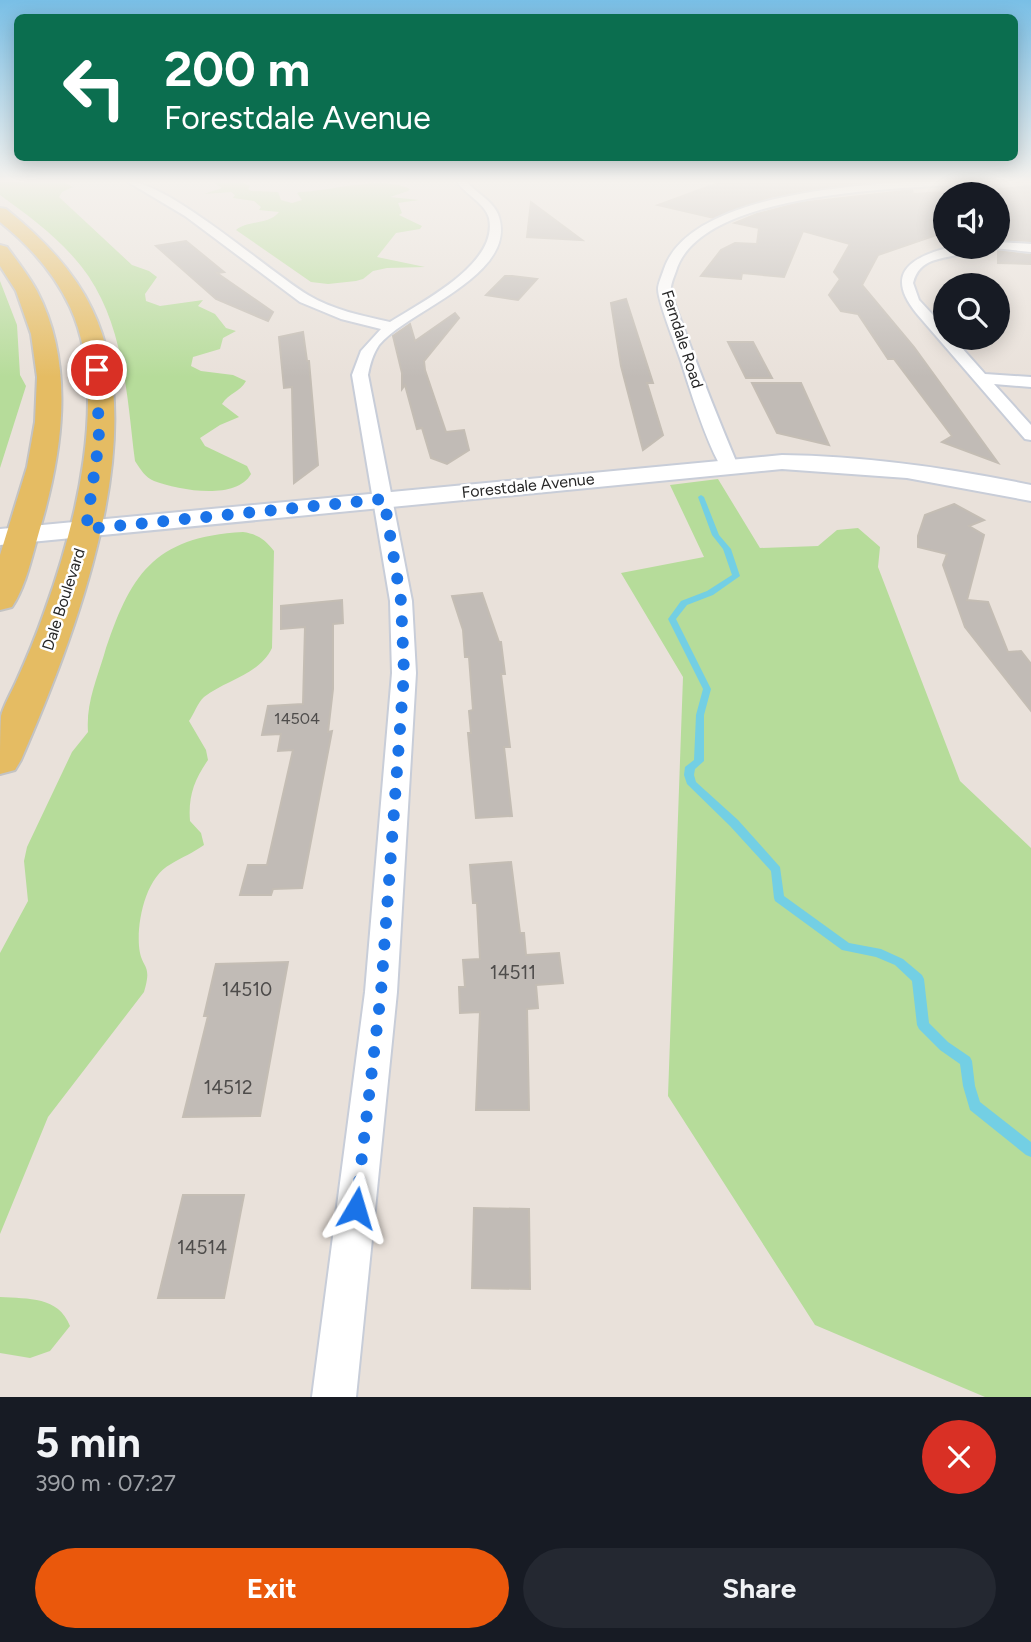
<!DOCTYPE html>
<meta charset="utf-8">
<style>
body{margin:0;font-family:Figtree,sans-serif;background:#242831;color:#f1f3f6;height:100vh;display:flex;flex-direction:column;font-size:26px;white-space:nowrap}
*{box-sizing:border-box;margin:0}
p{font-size:23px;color:#9ea1a6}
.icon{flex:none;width:38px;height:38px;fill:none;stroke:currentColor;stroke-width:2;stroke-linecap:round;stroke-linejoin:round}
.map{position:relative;height:1397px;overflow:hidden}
.drawer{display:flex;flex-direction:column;background:#171b24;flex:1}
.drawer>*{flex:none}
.top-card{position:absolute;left:14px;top:14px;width:1004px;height:147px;border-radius:10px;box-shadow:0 4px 18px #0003;background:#0b6e4f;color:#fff;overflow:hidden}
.controls{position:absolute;left:933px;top:182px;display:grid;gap:14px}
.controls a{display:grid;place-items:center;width:77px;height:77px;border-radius:50%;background:#171b24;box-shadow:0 4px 18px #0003;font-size:35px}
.pin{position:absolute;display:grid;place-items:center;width:60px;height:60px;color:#fff;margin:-30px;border:4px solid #fff;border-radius:50%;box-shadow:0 2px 7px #0007}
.me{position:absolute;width:77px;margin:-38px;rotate:7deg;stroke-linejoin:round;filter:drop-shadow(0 0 5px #0008)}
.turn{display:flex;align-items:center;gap:24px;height:147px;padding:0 35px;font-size:32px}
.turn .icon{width:91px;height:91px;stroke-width:2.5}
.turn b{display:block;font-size:49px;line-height:60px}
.round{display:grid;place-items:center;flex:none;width:74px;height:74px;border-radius:37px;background:#242831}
.head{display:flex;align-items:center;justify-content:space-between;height:119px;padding:0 35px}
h1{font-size:42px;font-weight:700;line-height:52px}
.cta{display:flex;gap:14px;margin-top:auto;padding:14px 35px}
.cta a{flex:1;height:80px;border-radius:42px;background:#ea580c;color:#fff;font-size:28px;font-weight:700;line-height:80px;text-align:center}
.cta a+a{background:#242831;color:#f1f3f6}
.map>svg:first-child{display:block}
.green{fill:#b6dc9a}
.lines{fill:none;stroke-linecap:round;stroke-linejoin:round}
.stream{fill:#73cfe4;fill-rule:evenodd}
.building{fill:#c1bbb6;stroke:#c4bdb4;stroke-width:2}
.street-casing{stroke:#c8cdd8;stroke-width:4}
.secondary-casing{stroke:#c8cdd8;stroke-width:4}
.primary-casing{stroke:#c3c3c3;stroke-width:4}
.street{fill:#fff;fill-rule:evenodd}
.secondary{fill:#fff;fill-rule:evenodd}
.primary{fill:#e5bc63;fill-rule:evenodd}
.route{stroke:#1a73e8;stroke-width:12;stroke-dasharray:0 21.6}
.labels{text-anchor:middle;stroke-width:5;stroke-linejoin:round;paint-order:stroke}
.far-street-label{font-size:16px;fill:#272727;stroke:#fff}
.number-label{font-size:16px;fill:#4e4c4b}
.near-number-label{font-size:19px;fill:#4e4c4b}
</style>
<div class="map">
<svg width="1031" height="1397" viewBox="0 0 1031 1397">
<rect width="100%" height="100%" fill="#e9e1da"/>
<g class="green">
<path d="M0 182H64L73 187 62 192 59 197 132 265 149 271 157 277 145 294 146 301 160 306 203 300 198 306 215 314 226 328 236 331 223 338 220 349 193 357 191 366 201 371 233 375 246 381C240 392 229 393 222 404L239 417 220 425 200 438 205 446 247 466 251 474C236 501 178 490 154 481 146 478 140 469 135 461 127 396 124 320 81 266 58 237 29 216 0 195Z"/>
<path d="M213 182H242L250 186 248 189 251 191 278 192 281 200 292 203 302 200 297 193 300 192C333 191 380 175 410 189L408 191 390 197 419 200 398 203 402 213 399 215 422 226 420 229 396 233 377 257 425 267 387 268 373 271 363 279 356 281 328 284 311 282 236 230C248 220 269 225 279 212L259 210 261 207 254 201 233 198 235 195 231 192 204 194 222 188Z"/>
<path d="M0 281 17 325 20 375 26 386 0 468Z"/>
<path d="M718 479 760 548 818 546 837 530 858 528 880 547 878 567 960 781 1031 848V1397H985L815 1325 668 1096 683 677 621 573 704 557 670 485Z"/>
<path d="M243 532C257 534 265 539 274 551L272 648C259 675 226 680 204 697 198 702 194 714 189 721L206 750 208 760C194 780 188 797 190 821L201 833 204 845C193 853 182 857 171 864 146 877 137 920 139 946 141 970 153 962 144 992L48 1117 0 1234V953L28 901 24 861 27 847 72 752 88 732C86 704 96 681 104 655 130 575 153 537 243 532Z"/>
<path d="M0 1297C29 1299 58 1296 70 1326L50 1351 30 1358 0 1353Z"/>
</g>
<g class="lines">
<path class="stream" d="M701 495 704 497 719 535 731 549 740 576 713 595 687 605 676 619 711 689 704 715V761L695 769 694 775 696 782 738 820 780 867 784 896 849 943 881 949 903 959 922 975 924 979 929 1023 948 1042 970 1057 972 1061 975 1086 980 1102 1031 1142V1157L1026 1155 970 1110 963 1086 960 1064 940 1050 919 1029 917 1025 912 981 895 965 876 957 842 950 775 901 774 898 771 871 730 826 687 784 684 775 685 767 694 760 696 715 703 689 668 619 681 601 707 591 732 575 723 549 712 535 698 497Z"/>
</g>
<g class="building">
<path d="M721 182H877L770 197 714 218 658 205Z"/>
<path d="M1031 186V241L998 240V189Z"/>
<path d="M912 190 913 194 945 192V232L878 255 862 285 914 347 998 463 942 442 952 436 894 359H888L858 314 841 311 829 295 840 279 834 272 850 244 803 231 784 277 742 273 741 279 701 276 721 250 735 243 757 244 759 228 735 223 757 214 799 203Z"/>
<path d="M531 202 582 240 527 237Z"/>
<path d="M186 241 224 272 217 273 273 312 268 321 216 299 156 246Z"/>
<path d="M998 251 1031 255V264L998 263Z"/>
<path d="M505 276H512L537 279 518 300 486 295Z"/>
<path d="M626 299 653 383H647L663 435 643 450 621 366 611 303Z"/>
<path d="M455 313 459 318 424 361 425 370 446 432 464 430 469 450 447 464 431 458 422 428 417 429 405 385 402 389V373L393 336 410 324 415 341Z"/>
<path d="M303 332 307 361H309L318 465 294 483 292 387 284 388 279 337Z"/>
<path d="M728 342H753L772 378H746Z"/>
<path d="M752 383H801L829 445 777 433Z"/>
<path d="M954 504 984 520 969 526 984 535 967 600 988 602 1008 652 1021 651 1031 664V711L965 627 943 565 947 554 918 547V536L925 515Z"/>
<path d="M482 593 499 642H501L505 674H501L510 747H504L512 816 476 818 468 733H471L469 711 473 710 469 657H465L463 630 452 596Z"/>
<path d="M342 600 343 623 333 624V689L328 732 332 731 302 888 273 889 271 895H240L248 865H267L293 750 278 751 281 734 262 735 268 706 303 704 305 627 281 629V606Z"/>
<path d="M511 862 520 933H524L526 955 559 953 563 983 536 985 538 1008 527 1009 529 1110H476L480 1012 460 1013 459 987H465L463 960 480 959 477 903H473L470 865Z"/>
<path d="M288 962 260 1116 183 1117 208 1016H204L216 964Z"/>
<path d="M183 1195H244L224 1298H158Z"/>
<path d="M474 1208 529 1209 530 1289 472 1288Z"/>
</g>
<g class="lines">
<defs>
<g id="street">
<path d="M128 182C165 179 271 273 308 295 333 310 363 316 390 322 421 302 499 264 489 218 485 203 465 194 457 182H467C476 193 495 202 499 217 517 276 408 310 379 345 373 354 370 364 368 375L412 601 416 673 397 992 356 1397H312L365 992 392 673 390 601 352 375 361 351 381 329 341 319 300 302 185 216Z"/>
<path d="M908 182H959L954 185C887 189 699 194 676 271 674 277 670 285 671 291 674 306 682 322 687 337 703 381 720 423 738 466L729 471 723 470C707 445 690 390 681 361 676 346 658 302 658 289 658 284 662 275 664 269 688 197 844 186 908 182Z"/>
<path d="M998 242 1031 244V252L994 248Z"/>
<path d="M951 247H979C958 262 921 250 913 283L919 300 945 328V338H953L985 374 1031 377V387L994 384 1031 425V440L1025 439 917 314C884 274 910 257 951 247Z"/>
</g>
<path id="secondary" d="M782 455C866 456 949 468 1031 485V501L907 478 782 469 0 545V529Z"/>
<g id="primary">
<path d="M0 208 6 209C41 237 73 269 92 309 154 436 73 640 21 760L15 770 0 774C0 757 0 733 1 716 4 705 11 693 16 682 26 660 36 636 44 613 75 528 110 393 70 307 54 273 29 245 0 222Z"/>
<path d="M0 245 7 247C17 261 29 276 37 291 76 366 62 455 39 532 32 556 26 586 12 607L0 610V555L27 467 35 422 37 377 31 334 16 291 0 266Z"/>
</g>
</defs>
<use href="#street" class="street-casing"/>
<use href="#secondary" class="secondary-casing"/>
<use href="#primary" class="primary-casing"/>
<use href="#street" class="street"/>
<use href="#secondary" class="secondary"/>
<use href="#primary" class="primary"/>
</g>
<linearGradient id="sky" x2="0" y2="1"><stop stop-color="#79bfe6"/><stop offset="0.48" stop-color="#f5f2ee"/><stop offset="1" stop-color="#f5f2ee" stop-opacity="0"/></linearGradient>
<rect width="1031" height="377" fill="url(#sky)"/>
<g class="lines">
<path class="route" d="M97 370 99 441 86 529 384 499 401 601 404 673 381 992 356 1208"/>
</g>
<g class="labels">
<g class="far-street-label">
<text transform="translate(683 339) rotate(72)" y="6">Ferndale Road</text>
<text transform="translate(528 485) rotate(-6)" y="6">Forestdale Avenue</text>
<text transform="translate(63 599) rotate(-72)" y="6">Dale Boulevard</text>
</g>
<g class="number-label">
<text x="297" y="724">14504</text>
</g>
<g class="near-number-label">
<text x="513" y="979">14511</text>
<text x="247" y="996">14510</text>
<text x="228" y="1094">14512</text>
<text x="202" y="1254">14514</text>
</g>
</g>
</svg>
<div class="controls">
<a><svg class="icon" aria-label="sound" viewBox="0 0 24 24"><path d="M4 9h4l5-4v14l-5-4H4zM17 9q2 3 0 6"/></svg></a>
<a><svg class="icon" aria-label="search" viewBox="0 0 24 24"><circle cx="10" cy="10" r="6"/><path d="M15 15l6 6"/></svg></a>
</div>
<div class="pin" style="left:97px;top:370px;background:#d93025"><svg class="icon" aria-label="arrive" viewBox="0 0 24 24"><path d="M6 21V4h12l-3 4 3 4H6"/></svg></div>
<svg class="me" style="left:356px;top:1208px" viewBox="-20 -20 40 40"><path d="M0-17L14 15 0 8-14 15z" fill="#1a73e8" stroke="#fff" stroke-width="4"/></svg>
<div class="top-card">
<div class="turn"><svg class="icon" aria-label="left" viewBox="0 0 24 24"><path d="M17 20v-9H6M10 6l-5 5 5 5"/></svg><div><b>200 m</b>Forestdale Avenue</div></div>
</div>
</div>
<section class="drawer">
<div class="head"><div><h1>5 min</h1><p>390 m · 07:27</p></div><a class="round" style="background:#d93025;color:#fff"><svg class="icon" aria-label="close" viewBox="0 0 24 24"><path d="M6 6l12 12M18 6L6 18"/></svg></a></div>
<div class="cta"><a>Exit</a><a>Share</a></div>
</section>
